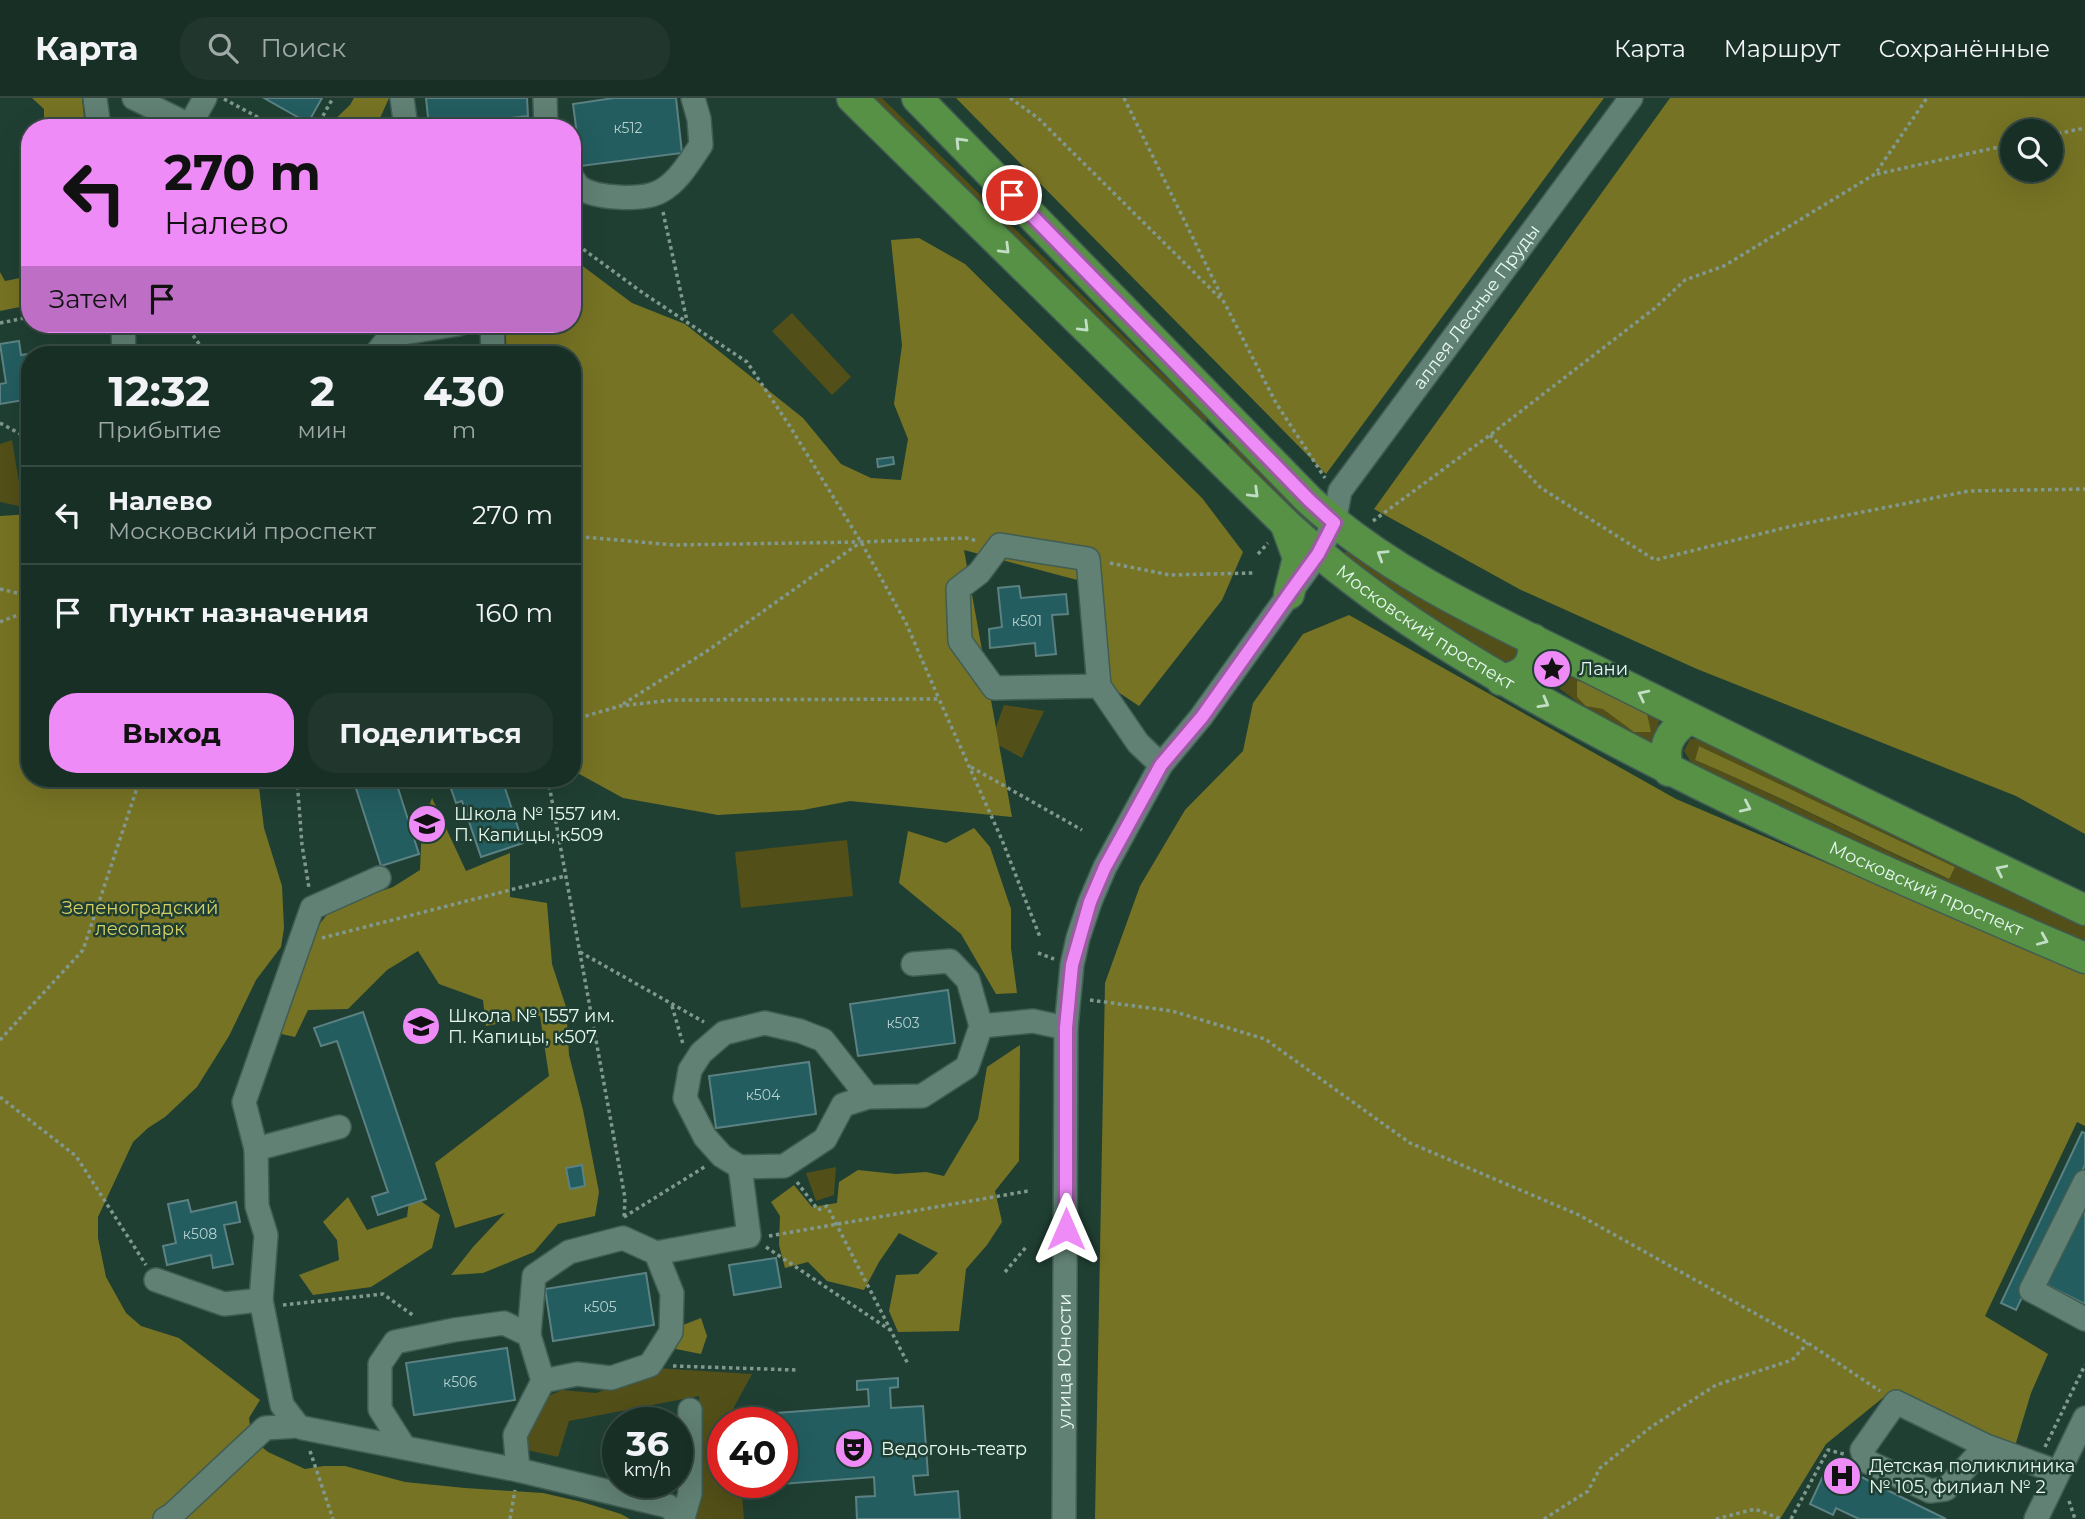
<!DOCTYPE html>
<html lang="ru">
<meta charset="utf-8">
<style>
body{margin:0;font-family:Montserrat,sans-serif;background:#21372e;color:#f1f3f6;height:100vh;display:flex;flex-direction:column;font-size:26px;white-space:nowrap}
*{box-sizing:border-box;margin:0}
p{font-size:23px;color:#9fa9a7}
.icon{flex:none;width:38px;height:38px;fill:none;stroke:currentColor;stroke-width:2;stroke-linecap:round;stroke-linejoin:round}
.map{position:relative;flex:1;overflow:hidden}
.side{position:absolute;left:21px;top:248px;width:560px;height:441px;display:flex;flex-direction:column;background:#182f26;border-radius:28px;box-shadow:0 7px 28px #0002,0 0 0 2px #364a43}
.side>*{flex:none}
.guide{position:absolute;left:21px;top:21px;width:560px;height:214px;border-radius:28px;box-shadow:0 7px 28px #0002,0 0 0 2px #364a43;background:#ee8bf7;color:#111;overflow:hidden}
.fabs{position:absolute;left:2000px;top:21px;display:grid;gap:14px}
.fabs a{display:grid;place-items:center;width:63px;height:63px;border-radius:50%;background:#182f26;box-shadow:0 7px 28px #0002,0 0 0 2px #364a43;font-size:35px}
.speed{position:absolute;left:602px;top:1309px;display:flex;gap:14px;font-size:35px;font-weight:700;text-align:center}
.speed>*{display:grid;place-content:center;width:91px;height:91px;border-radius:50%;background:#182f26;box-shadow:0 7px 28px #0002,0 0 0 2px #364a43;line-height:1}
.speed small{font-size:18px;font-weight:400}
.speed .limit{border:10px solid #d22;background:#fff;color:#111}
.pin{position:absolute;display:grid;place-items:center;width:60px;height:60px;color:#fff;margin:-30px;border:4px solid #fff;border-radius:50%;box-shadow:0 2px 7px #0007}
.me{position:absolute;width:77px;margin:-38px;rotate:0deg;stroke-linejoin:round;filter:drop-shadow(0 0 5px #0008)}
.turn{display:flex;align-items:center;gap:24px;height:147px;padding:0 28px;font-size:32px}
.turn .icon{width:91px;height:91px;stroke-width:2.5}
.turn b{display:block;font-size:49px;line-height:60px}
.then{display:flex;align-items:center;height:66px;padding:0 28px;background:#0003;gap:14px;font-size:26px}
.eta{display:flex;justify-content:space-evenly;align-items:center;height:119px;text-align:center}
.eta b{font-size:42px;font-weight:700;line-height:49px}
.button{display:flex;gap:14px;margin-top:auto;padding:14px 28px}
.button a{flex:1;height:80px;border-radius:28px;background:#ee8bf7;color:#111;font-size:28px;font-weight:700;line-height:80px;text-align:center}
.button a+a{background:#21372e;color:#f1f3f6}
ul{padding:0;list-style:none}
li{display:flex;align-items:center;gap:21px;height:98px;padding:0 28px;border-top:2px solid #364a43}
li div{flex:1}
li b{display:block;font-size:26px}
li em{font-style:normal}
header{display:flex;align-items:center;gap:42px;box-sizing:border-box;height:98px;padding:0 35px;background:#182f26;border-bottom:2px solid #364a43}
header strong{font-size:33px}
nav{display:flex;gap:38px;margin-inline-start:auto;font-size:24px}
.search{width:490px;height:63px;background:#21372e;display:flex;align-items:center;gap:18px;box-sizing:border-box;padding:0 24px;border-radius:28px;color:#9fa9a7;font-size:26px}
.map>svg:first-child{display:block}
.green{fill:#524f18;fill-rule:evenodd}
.forest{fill:#777324;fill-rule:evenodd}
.building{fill:#235d60;stroke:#5b8182;stroke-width:2}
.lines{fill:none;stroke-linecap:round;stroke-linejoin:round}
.minor-casing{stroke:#405c53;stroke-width:26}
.major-casing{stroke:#405c53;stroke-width:33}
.path{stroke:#80988e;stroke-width:3.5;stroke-dasharray:3.5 3.5;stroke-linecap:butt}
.minor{stroke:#618174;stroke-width:23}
.major{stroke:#569145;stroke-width:30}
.oneway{stroke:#c3dec6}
.route-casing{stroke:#9b5aa1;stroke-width:18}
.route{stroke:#ee8bf7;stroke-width:12}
.labels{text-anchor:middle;stroke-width:5;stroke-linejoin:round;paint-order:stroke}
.number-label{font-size:14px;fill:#b6d1cd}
.street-label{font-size:18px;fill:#e7f8f1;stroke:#203f33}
.poi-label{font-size:18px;fill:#e7f8f1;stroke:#203f33;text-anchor:start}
.park-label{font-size:18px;fill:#d6d066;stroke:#203f33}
</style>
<header>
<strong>Карта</strong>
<div class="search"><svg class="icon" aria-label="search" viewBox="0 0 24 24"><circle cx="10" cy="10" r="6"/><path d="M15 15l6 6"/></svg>Поиск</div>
<nav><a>Карта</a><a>Маршрут</a><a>Сохранённые</a></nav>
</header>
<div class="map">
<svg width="2085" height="1421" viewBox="0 0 2085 1421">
<rect width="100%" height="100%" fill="#203f33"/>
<g class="green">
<path d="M866 0H882L1207 320 1206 328Z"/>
<path d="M792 215 851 279 832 297 772 233Z"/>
<path d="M12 342 23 409 0 404V346Z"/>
<path d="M1232 342 1316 423 1315 427 1311 429 1223 350Z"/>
<path d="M1348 451 1517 543 1521 553 1515 560 1506 564 1421 515 1348 464 1344 456Z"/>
<path d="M1548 558 1662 615 1652 645 1580 606 1539 575Z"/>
<path d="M1004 607 1044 613 1022 660 991 643Z"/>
<path d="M1705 640 1979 777 2085 827V846L1980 803 1694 669 1684 653 1690 641ZM1699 648 1955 769 1948 781C1863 743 1781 698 1695 662Z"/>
<path d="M847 742 853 798 741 810 735 754Z"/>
<path d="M836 1069 834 1097 816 1103 806 1075Z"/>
<path d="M656 1270 752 1276 734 1309 735 1325H723V1384H741L744 1421H692L701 1387 699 1298 569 1323 558 1359 527 1352 524 1336 546 1299 562 1292 596 1295 636 1280Z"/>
</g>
<g class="forest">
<path d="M32 0H82L85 30H44V11Z"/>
<path d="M354 0H389L381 18 369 30H326L350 7Z"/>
<path d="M956 0H1604L1326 376Z"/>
<path d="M1670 0H2085V736L2016 698 1697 571 1521 492 1374 411ZM2012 33H2051V72H2012Z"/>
<path d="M919 140 965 166 1202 400 1243 454 1222 502 1139 608 1103 584 1100 488 964 452 1012 719 850 703 803 712 718 717 623 700 572 672V257H507L505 226H572V160L632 205 685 226 803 320 841 366 871 380 901 382 908 341 894 306 902 247 891 142Z"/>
<path d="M0 174 5 183 30 178V207L0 213Z"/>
<path d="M30 416V681H258L264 730 282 788 284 830 281 849 256 882 229 938 197 989 165 1019 148 1030 133 1044 98 1119V1140L106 1179 126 1215 141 1228 179 1240 260 1302 249 1320 252 1341 268 1354 305 1371 324 1368H345L405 1384 465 1390 543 1395 582 1404 621 1416 630 1421H0V418Z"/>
<path d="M1349 517 1676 701 2085 875V1028L2077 1024 1985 1218 2048 1256 2031 1295 2015 1348 1890 1294 1826 1346 1780 1421H1095L1105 885 1140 788 1185 712 1243 653 1253 605 1303 536Z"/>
<path d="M1577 583 1606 587 1648 611 1647 616 1651 634H1634L1603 611 1586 608 1577 599Z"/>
<path d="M1699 648 1955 769 1949 781C1864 743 1781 698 1695 662Z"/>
<path d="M432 700 466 773 510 755V799L547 805 552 866 566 909 569 957 583 1012 599 1094 595 1118 558 1126 534 1154 483 1175 451 1177 473 1149 505 1115 455 1130 435 1065 549 978 540 918 486 928 483 902 439 886 418 853 387 872 348 911 308 912 295 939 277 935 312 836 332 810 393 789 420 772 422 726Z"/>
<path d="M974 730 990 749 1011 811V850L1017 895 996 896 961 836 899 785 908 733 946 745Z"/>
<path d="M1020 947 1019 1063 995 1093 1002 1124 987 1147 966 1171 959 1233 898 1234 889 1213 896 1177 918 1176 938 1155 899 1135 879 1164 864 1192 827 1183 808 1164 785 1170 779 1147 780 1118 771 1104 794 1087 812 1109 837 1105 839 1084 858 1072 896 1076 926 1074 944 1078 978 1021 987 969Z"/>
<path d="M410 1095 440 1117 432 1150 371 1189 313 1197 299 1177 339 1162 337 1142 323 1124 348 1099 367 1132 407 1119Z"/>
<path d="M701 1220 707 1238 701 1256 676 1251 678 1229Z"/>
</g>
<g class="building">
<path d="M264 0H322L308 25Z"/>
<path d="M426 0H527L528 18 429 29Z"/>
<path d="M614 0H676L682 55 581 68 573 6Z"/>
<path d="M19 243 21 257 67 250 68 257H30V301L0 306V286L6 285 0 246Z"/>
<path d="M893 359 894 366 878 369 877 361Z"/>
<path d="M1019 488 1021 500 1066 496 1068 516 1052 517 1056 556 1036 558 1035 545 990 550 989 531 1002 529 998 490Z"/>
<path d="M353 681H405L396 684 419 756 381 768Z"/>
<path d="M455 681H502L523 745 481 759 462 703 456 705 449 685 456 683Z"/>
<path d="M948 892 955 945 858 958 850 906Z"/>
<path d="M363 914 426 1101 378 1117 372 1099 388 1094 337 943 321 948 314 930Z"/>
<path d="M809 964 816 1016 716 1030 709 978Z"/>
<path d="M2082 1034 2085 1035V1067L2016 1212 2001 1205Z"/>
<path d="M582 1067 585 1088 570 1091 566 1070Z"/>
<path d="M2085 1099V1206L2043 1185Z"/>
<path d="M188 1102 191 1114 236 1104 240 1124 224 1127 233 1166 213 1170 211 1157 167 1167 163 1148 176 1145 168 1106Z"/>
<path d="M776 1160 781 1189 734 1197 729 1167Z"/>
<path d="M646 1175 654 1227 553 1243 545 1191Z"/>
<path d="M507 1250 515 1302 414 1317 406 1265Z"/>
<path d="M898 1280V1289L890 1290 891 1310 923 1308 928 1377 913 1378 915 1397 958 1393 960 1421H857L856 1399 875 1398 874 1379 768 1387V1384H782V1325H764L763 1316 869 1308 868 1291 857 1292V1283Z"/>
<path d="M661 1310 664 1325H624L623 1317Z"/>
<path d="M1830 1363 1889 1393 1946 1421H1859L1836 1410 1833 1417 1810 1406Z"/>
</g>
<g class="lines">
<defs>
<g id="minor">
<path d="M95 0 99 30"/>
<path d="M134 0 195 30"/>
<path d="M402 0 405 22 409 30"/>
<path d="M545 0 546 30"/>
<path d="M190 27 205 0"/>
<path d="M572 80C575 83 576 86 579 89 595 101 644 103 661 93 678 84 690 63 701 47L699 21 693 0"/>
<path d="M123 226 124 257"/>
<path d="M492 226 493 257"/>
<path d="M375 257 391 237 459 226"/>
<path d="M1099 588 1088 461 1000 447 979 475 958 491 960 543 994 590 1099 588 1138 645 1161 667"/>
<path d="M379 780 312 810 244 1004 256 1051 257 1108 266 1137 261 1202 282 1307 298 1328 303 1330 518 1372 668 1408 683 1421"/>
<path d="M981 928 1033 923 1066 930"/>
<path d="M256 1051 339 1029"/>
<path d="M740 1069 722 1058 705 1039 685 1000 690 972 701 955 724 935 765 925 800 933 823 942 868 999"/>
<path d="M2085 1084 2031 1192 2085 1221"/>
<path d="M656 1155 749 1138 740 1069 784 1068 825 1041 843 1007 868 999 922 998 967 969 981 928 968 882 950 863 913 866"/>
<path d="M156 1182 224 1206 261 1202"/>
<path d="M529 1237 534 1178 569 1154 623 1140 656 1155 672 1195 671 1234 650 1267 611 1280 577 1276 543 1283"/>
<path d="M1986 1348 1946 1391 1930 1393 1866 1363 1862 1352 1896 1304 1986 1348 2058 1374"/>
<path d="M404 1349 380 1311V1266L395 1244 454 1232 504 1225 529 1237 543 1283 515 1337 518 1372"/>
<path d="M683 1420 690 1396V1312"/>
<path d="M165 1421 172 1417 265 1330 298 1328"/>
<path id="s1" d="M1064 1421 1066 930 1072 867 1078 840 1090 804 1105 769 1161 667 1201 619 1318 456 1334 425 1340 393 1631 0"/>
<path d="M2036 1421 2085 1320"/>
</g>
<g id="major">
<path id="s2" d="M852 0 1286 426C1375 508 1479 570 1585 627 1747 715 1916 788 2085 860"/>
<path d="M917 0 1309 402C1393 479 1503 526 1604 577 1764 657 1924 735 2085 812"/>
<path d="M1286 427 1298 460 1289 496"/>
<path d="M1501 582C1527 577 1535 566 1533 541"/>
<path d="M1669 673C1661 648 1669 634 1690 620"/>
</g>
</defs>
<use href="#minor" class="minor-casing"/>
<use href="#major" class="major-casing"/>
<g class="path">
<path d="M1010 0 1038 20 1224 204 1276 305 1325 380"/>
<path d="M1124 0 1222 199"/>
<path d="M224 1 278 30"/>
<path d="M316 30 333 0"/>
<path d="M2051 37 2085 30"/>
<path d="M1877 76 2012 46"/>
<path d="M663 114 687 223"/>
<path d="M572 143 643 195 747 264 789 327 861 444 906 525 939 601"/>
<path d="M0 225 30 219"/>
<path d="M185 226 207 257"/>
<path d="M0 325 30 341"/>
<path d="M1490 337 1541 390 1655 462 1792 428 1969 393 2085 391"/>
<path d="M1373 423 1490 337 1655 210 1685 182 1724 168 1875 76 1927 0"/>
<path d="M572 438 674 447 859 444"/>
<path d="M1258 456 1268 445"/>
<path d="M1110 465 1170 477 1253 475"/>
<path d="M0 491 30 498"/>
<path d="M0 524 30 512"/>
<path d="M623 606 707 553 861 444 966 440 978 443"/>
<path d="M572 622 620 608 672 602 939 601 1002 742 1040 839"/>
<path d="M971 669 1082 732"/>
<path d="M297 681 302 747 309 790"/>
<path d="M548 681 625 1100 624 1121"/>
<path d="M322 840 565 778"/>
<path d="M580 854 704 924"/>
<path d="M1038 855 1054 861"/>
<path d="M1090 902 1172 913 1265 941 1410 1045 1579 1117 1808 1245 1880 1293"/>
<path d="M672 908 683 946"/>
<path d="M0 942 83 852 140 681"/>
<path d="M0 999 76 1058 146 1167"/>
<path d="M797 1084 818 1112 827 1108 908 1266"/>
<path d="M624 1119 706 1068"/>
<path d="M769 1138 1028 1093"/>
<path d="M766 1149 890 1232"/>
<path d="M1005 1174 1027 1148"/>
<path d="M283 1207 383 1196 414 1218"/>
<path d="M673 1268 796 1272"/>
<path d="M2045 1349 2085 1267"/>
<path d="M310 1353 333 1421"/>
<path d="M2069 1403 2075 1421"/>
<path d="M510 1421 515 1392"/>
<path d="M1544 1421 1588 1393 1600 1370 1651 1329 1716 1287 1792 1262 1808 1245"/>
<path d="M1716 1421 1755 1411 1781 1421"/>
<path d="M1791 1421 1828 1352 1844 1356"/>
</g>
<use href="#minor" class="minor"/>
<use href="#major" class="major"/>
</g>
<defs><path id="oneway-chevron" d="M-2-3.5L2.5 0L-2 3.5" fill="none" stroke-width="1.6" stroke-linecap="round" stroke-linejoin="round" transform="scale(1.75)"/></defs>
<g class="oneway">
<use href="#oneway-chevron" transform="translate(960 44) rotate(-134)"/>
<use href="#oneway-chevron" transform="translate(1005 151) rotate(45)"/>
<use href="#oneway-chevron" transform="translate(1084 229) rotate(45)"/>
<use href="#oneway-chevron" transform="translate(1254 395) rotate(44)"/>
<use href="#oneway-chevron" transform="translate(1382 457) rotate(-148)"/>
<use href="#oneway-chevron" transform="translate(1643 597) rotate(-153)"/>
<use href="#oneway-chevron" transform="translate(1544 605) rotate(29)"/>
<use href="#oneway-chevron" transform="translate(1746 709) rotate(25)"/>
<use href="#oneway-chevron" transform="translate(2001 772) rotate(-154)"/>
<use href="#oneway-chevron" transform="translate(2043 842) rotate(23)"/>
</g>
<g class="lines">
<defs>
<path id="route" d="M1012 97 1309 402 1334 425 1318 456 1289 496 1202 619 1161 667 1105 769 1090 804 1072 867 1066 930V1131"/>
</defs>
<use href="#route" class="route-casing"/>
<use href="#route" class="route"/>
</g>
<defs>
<symbol id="sight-disc" viewBox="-11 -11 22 22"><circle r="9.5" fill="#ee8bf7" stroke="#203f33"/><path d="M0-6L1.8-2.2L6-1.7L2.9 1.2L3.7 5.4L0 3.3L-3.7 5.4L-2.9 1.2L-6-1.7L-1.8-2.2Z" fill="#111"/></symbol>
<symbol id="school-disc" viewBox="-11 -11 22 22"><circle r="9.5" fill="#ee8bf7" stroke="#203f33"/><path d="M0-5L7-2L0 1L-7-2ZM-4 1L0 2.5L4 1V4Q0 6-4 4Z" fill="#111"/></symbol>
<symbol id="theatre-disc" viewBox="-11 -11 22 22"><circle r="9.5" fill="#ee8bf7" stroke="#203f33"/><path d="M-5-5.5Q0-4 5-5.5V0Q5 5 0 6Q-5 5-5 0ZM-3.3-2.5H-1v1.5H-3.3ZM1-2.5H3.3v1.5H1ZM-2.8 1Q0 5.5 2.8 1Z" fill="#111"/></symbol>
<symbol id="hospital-disc" viewBox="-11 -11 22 22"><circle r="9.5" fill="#ee8bf7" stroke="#203f33"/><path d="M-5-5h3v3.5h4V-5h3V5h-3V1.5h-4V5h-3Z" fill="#111"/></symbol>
</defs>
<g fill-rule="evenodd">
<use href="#sight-disc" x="1530" y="549" width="44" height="44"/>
<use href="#school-disc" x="405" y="704" width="44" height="44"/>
<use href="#school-disc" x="399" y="906" width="44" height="44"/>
<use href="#theatre-disc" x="832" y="1329" width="44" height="44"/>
<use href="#hospital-disc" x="1820" y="1356" width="44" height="44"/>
</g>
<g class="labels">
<g class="number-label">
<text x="628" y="35">к512</text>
<text x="1027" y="528">к501</text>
<text x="903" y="930">к503</text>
<text x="763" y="1002">к504</text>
<text x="200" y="1141">к508</text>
<text x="600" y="1214">к505</text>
<text x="460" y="1289">к506</text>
</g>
<g class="street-label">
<text dy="6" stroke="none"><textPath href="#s1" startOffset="1334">аллея Лесные Пруды</textPath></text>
<text dy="6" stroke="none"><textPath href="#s2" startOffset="782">Московский проспект</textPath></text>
<text dy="6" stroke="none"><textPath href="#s2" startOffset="1348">Московский проспект</textPath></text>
<text dy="6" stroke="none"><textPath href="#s1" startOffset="158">улица Юности</textPath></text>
</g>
<g class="poi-label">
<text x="1579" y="577">Лани</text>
<text x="454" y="722">Школа № 1557 им.<tspan x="454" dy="21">П. Капицы, к509</tspan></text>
<text x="448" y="924">Школа № 1557 им.<tspan x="448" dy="21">П. Капицы, к507</tspan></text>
<text x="881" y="1357">Ведогонь-театр</text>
<text x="1869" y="1374">Детская поликлиника<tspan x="1869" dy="21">№ 105, филиал № 2</tspan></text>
</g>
<g class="park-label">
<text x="140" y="816">Зеленоградский<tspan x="140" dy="21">лесопарк</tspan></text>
</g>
</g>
</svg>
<div class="fabs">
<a><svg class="icon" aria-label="search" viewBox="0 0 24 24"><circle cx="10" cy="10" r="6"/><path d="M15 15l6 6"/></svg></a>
</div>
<div class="speed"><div>36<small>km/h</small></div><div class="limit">40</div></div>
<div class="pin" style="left:1012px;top:97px;background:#d93025"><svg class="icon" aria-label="arrive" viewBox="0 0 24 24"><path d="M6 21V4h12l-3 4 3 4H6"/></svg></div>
<svg class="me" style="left:1066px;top:1131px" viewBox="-20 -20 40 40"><path d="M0-17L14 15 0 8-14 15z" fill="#ee8bf7" stroke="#fff" stroke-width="4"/></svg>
<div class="guide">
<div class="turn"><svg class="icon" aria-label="left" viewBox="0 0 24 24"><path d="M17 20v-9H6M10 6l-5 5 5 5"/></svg><div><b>270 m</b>Налево</div></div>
<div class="then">Затем<svg class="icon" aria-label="arrive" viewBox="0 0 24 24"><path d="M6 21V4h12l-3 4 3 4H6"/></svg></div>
</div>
<section class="side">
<div class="eta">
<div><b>12:32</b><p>Прибытие</p></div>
<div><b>2</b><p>мин</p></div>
<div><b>430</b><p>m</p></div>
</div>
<ul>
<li><svg class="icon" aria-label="left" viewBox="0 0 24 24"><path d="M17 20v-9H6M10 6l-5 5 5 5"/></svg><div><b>Налево</b><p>Московский проспект</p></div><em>270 m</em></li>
<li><svg class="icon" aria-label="arrive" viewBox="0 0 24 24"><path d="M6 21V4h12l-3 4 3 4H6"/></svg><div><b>Пункт назначения</b></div><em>160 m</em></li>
</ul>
<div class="button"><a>Выход</a><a>Поделиться</a></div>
</section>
</div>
